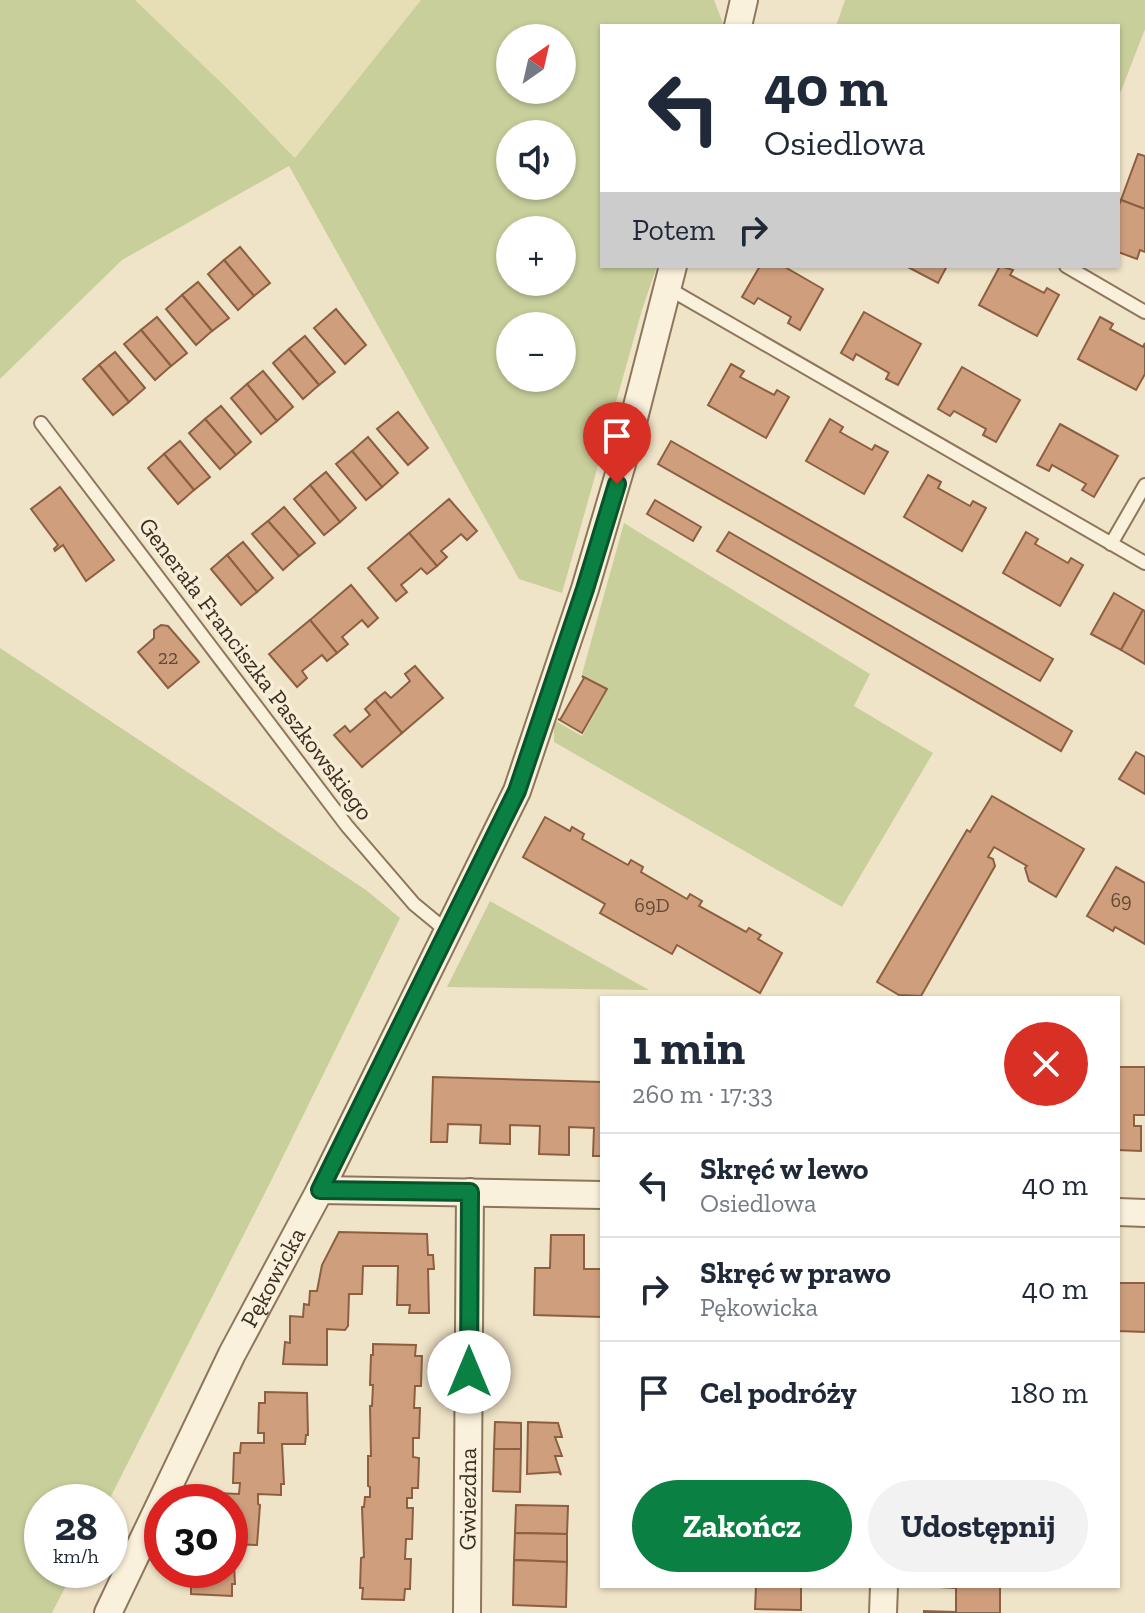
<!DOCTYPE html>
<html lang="pl">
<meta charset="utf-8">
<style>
body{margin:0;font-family:"Zilla Slab",serif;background:#f2f2f3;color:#1f2937;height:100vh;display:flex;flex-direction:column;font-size:30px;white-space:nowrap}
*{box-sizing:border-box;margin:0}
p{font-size:26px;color:#747a83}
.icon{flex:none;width:44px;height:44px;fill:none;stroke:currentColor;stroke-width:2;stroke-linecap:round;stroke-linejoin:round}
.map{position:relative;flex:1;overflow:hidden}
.drawer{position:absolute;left:600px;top:996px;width:520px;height:592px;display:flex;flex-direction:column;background:#fff;border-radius:0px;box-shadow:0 2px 6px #0004}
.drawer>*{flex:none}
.top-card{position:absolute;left:600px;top:24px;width:520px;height:244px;border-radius:0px;box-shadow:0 2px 6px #0004;background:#fff;color:#1f2937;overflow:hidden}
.needle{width:52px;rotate:34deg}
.fabs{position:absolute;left:496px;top:24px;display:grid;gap:16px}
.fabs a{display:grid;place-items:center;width:80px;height:80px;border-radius:50%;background:#fff;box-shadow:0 2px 6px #0004;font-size:40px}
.speed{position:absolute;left:24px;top:1484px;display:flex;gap:16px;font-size:40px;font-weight:700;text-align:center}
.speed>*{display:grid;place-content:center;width:104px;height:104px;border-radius:50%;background:#fff;box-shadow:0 2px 6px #0004;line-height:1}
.speed small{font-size:20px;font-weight:400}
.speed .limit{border:12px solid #d22;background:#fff;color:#111}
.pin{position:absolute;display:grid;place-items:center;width:68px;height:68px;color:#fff;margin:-82px -34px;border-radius:50% 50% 50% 0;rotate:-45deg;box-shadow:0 0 8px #0007}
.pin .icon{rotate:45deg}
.me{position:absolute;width:88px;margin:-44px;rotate:0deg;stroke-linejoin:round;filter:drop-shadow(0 0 6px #0008)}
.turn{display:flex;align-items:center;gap:28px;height:168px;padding:0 32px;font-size:36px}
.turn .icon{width:104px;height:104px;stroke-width:2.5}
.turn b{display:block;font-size:56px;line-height:68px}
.then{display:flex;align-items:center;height:76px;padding:0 32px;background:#0003;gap:16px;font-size:30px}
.round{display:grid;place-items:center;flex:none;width:84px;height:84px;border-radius:42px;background:#f2f2f3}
.headline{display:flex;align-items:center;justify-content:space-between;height:136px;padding:0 32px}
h1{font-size:48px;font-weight:700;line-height:60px}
.button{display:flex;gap:16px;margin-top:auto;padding:16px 32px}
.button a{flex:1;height:92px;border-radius:48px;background:#0b8043;color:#fff;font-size:32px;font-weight:700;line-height:92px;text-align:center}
.button a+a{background:#f2f2f3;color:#1f2937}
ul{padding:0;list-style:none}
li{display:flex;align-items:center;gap:24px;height:104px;padding:0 32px;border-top:2px solid #e0e1e3}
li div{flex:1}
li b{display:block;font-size:30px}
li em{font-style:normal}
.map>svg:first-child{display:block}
.farmland{fill:#e6deb5}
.green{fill:#c9cf9b;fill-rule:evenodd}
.building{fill:#cf9f7d;stroke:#8d5f41;stroke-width:2}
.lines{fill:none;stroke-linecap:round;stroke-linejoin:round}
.service-casing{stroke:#8d765c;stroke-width:16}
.minor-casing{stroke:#8d765c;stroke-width:30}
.service{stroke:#faf1dc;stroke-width:12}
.minor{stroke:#faf1dc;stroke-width:26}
.route-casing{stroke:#07532c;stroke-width:20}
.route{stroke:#0b8043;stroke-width:14}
.labels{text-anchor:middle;stroke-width:7;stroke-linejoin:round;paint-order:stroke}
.number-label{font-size:20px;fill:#624a37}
.street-label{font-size:24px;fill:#3d2e20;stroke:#f7eed8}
</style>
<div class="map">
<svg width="1145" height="1613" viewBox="0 0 1145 1613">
<rect width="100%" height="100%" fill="#f0e4c8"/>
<path class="farmland" d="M135 0H421L289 166 295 157 233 94Z"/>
<g class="green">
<path d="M0 0H135L233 94 295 158 421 0H714L724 26H602V266H657L642 310 562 593 519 579 289 166 122 260 0 379ZM562 38V90H510V38ZM562 134V186H510V134ZM562 230V282H510V230ZM562 326V378H510V326Z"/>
<path d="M845 0H1145V29L1118 99V26H836Z"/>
<path d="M624 523 870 674 854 706 933 753 842 907 554 742V720L582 736 608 689 582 674Z"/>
<path d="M0 648 366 890 400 918 272 1179 108 1502H42V1570H74L52 1613H0Z"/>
<path d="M490 901 649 990 447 987Z"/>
</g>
<g class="building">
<path d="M1138 154 1145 156V209L1121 200Z"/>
<path d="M1121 200 1145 209V252L1140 250 1137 259 1118 252V207Z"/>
<path d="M240 247 270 283 254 296 224 260Z"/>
<path d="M224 260 254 296 238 310 208 274Z"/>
<path d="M760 266H783L823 289 800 330 788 323 791 317 758 298 754 304 742 297Z"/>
<path d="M906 266H947L938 283Z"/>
<path d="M1000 266 1013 270 1010 275 1044 293 1047 288 1059 295 1037 336 979 305Z"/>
<path d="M198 282 229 318 212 331 182 295Z"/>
<path d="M182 295 212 331 196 345 166 309Z"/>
<path d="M336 309 366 345 345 364 314 328Z"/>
<path d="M864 312 921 344 898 385 886 379 889 373 856 354 853 360 841 353Z"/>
<path d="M157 317 187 353 171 366 141 330Z"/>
<path d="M1100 317 1113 324 1110 329 1143 347 1145 343V374L1136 390 1078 359Z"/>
<path d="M141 330 171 366 155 380 124 344Z"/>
<path d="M305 336 335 372 319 385 289 349Z"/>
<path d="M289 349 319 385 303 399 273 363Z"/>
<path d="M115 352 145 388 129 402 99 365Z"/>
<path d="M731 364 744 371 740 377 774 395 777 390 789 397 766 438 708 405Z"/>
<path d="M99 365 129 402 113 415 83 379Z"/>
<path d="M962 367 1020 400 996 442 983 435 986 429 954 411 950 416 938 409Z"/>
<path d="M263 371 293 407 277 421 247 384Z"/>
<path d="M247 384 277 421 261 434 231 398Z"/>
<path d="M221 406 251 442 236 455 205 419Z"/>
<path d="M398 412 428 448 408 465 377 429Z"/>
<path d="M205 419 236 455 220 469 189 433Z"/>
<path d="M830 419 843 427 840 432 872 450 875 445 888 452 864 494 806 461Z"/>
<path d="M1060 424 1118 456 1094 497 1082 490 1086 484 1052 465 1049 471 1037 465Z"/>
<path d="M368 437 398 473 382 487 352 451Z"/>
<path d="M180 441 210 477 194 490 164 454Z"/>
<path d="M671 441 1053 659 1040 681 658 464Z"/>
<path d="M352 451 382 487 366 500 336 464Z"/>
<path d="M164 454 194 490 178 504 148 468Z"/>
<path d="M326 472 356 508 340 522 310 485Z"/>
<path d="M928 475 941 482 938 488 970 506 973 501 986 508 962 551 904 517Z"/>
<path d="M310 485 340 522 324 535 294 499Z"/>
<path d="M60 487 114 560 86 581 63 545 55 551 54 549 58 545 31 509Z"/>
<path d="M449 499 477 531 467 540 461 534 452 542 441 551 447 557 437 566 409 533Z"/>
<path d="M655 500 701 527 693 541 647 514Z"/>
<path d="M284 507 315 543 299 556 268 521Z"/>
<path d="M268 521 299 556 283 570 252 534Z"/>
<path d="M729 532 1072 731 1061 751 717 551Z"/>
<path d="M1026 532 1038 539 1035 544 1068 563 1071 558 1083 565 1060 606 1003 573Z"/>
<path d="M409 533 437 566 427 574 421 568 412 576 401 585 407 592 396 601 368 568Z"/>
<path d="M243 542 273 578 257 592 227 555Z"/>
<path d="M227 555 257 592 241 605 211 569Z"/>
<path d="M351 585 378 618 368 627 362 620 342 637 348 644 337 653 310 620Z"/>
<path d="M1114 593 1143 610 1121 650 1091 634Z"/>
<path d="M1143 610 1145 611V664L1121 650Z"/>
<path d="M310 620 337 653 327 661 322 655 302 671 307 678 297 687 269 654Z"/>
<path d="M161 625 168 626 199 662 168 688 138 652 154 638V630Z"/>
<path d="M415 666 443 698 402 733 375 700 385 692 391 698 400 690 410 681 405 674Z"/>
<path d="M582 676 607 689 582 733 558 719 560 720 584 678Z"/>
<path d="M375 700 402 733 362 767 334 735 345 726 350 732 370 715 365 709Z"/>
<path d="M1136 752 1145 757V794L1119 779Z"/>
<path d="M992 796 1084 849 1056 897 1029 881 1025 868 1027 866 994 847 988 857 993 859 995 866 921 996 899 995 877 982 967 830 970 832Z"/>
<path d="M545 817 570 831 572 827 584 834 582 839 628 865 631 860 643 867 641 872 687 899 690 894 702 901 699 906 746 932 749 928 761 935 758 939 782 953 760 993 677 945 672 954 600 913 605 904 523 857Z"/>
<path d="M1116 867 1145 883V944L1115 927 1113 931 1087 916Z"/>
<path d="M1118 1067H1145V1115H1134V1126H1141V1151L1118 1150Z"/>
<path d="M433 1077 602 1082V1156H593L594 1128 569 1127V1155L539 1154 540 1126 510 1125V1144L480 1143 481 1125 448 1124 447 1142H431Z"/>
<path d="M339 1232 427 1234 428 1255H433L434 1269H428L429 1313H409L410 1305H397L398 1266H363L362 1294H349L348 1326 345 1330 327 1329V1365L283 1364 285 1342 290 1343V1316L303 1317 304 1304 309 1305 310 1291H317L322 1265Z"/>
<path d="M551 1235H584V1269H602V1317L534 1315 535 1268H550Z"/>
<path d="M1118 1283H1145V1332L1118 1331Z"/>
<path d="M373 1344 416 1345 415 1356H422L421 1386H415L414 1408H420L419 1438H413V1457L419 1458 418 1488H412V1498H407V1508H413L412 1539H406L405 1559H411L410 1589H405L404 1600 362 1599 363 1588H360L361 1558 364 1557 362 1507H364L365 1497H370V1487L368 1486V1456H371L370 1406H372L373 1385H370L371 1355H373Z"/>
<path d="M265 1392 307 1393 308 1435H306L305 1444H282L284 1484H281V1495L258 1494V1504L260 1505 257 1545 233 1544 235 1584H232V1596L191 1594V1583H184L185 1570H230V1502H216V1493L239 1494 240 1483H233L234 1453H240L241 1443H264V1433H258L259 1403H265Z"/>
<path d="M495 1422 521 1423V1449H494Z"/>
<path d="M528 1422 558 1423 562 1437H555L562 1456H555L561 1475 559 1472 527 1474Z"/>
<path d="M494 1449H521L520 1492 493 1491Z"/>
<path d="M516 1505 568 1506 567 1534 515 1533Z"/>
<path d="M515 1533 567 1534V1562L514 1560Z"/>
<path d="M514 1560 567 1562 566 1607 513 1605Z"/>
<path d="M756 1586H801V1610L755 1609Z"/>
<path d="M923 1586H1000V1613H924V1611L956 1612V1588Z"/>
</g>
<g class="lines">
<defs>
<g id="service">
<path d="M1066 266 1145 312"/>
<path d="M666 287 1145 563"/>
<path d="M41 423 347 826 414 904 448 932"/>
<path d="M1111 544 1145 485"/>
</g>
<g id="minor">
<path d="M738 26 744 0"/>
<path d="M320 1190 602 1195"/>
<path d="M1118 1212 1145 1213"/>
<path id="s1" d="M108 1613 232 1354 320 1190 517 791 585 589 624 457 673 266"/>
<path id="s2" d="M467 1613 470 1192"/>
<path d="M883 1613 884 1586"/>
</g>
</defs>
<use href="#service" class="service-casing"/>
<use href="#minor" class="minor-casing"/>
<use href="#service" class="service"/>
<use href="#minor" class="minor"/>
</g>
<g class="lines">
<defs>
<path id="route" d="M469 1372 470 1192 320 1190 517 791 585 589 617 484"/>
</defs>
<use href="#route" class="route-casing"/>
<use href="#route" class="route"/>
</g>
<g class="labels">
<g class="number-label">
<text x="168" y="664">22</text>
<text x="1121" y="907">69</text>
<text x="652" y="912">69D</text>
</g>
<g class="street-label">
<text transform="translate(256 669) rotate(53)" y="8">Generała Franciszka Paszkowskiego</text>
<text dy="8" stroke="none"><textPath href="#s1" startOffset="374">Pękowicka</textPath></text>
<text dy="8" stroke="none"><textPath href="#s2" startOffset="114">Gwiezdna</textPath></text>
</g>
</g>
</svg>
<div class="fabs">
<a><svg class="needle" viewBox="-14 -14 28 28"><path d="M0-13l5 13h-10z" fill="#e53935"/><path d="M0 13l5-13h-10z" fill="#747a83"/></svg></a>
<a><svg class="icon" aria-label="sound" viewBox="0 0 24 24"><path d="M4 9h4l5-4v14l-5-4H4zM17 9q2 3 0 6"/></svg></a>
<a>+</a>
<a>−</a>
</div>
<div class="speed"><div>28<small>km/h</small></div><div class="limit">30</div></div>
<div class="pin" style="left:617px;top:484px;background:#d93025"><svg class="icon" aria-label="arrive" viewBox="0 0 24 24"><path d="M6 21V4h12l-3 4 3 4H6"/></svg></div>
<svg class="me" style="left:469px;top:1372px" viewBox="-20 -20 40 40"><circle r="19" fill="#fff"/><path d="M0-13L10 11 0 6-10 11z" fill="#0b8043"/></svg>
<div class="top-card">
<div class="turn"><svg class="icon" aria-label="left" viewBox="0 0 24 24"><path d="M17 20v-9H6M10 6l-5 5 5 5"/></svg><div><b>40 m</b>Osiedlowa</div></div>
<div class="then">Potem<svg class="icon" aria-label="right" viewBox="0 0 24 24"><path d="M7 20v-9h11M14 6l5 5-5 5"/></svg></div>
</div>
<section class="drawer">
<div class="headline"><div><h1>1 min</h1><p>260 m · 17:33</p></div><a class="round" style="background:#d93025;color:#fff"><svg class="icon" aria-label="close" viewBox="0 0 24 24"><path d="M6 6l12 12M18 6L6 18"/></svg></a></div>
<ul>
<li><svg class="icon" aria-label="left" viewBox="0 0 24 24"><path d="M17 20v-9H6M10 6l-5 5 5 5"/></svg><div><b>Skręć w lewo</b><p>Osiedlowa</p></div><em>40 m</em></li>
<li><svg class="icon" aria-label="right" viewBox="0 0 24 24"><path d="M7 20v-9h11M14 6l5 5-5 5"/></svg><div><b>Skręć w prawo</b><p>Pękowicka</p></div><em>40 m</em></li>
<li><svg class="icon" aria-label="arrive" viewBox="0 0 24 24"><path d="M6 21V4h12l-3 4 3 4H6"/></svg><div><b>Cel podróży</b></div><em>180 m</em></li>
</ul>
<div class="button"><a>Zakończ</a><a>Udostępnij</a></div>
</section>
</div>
